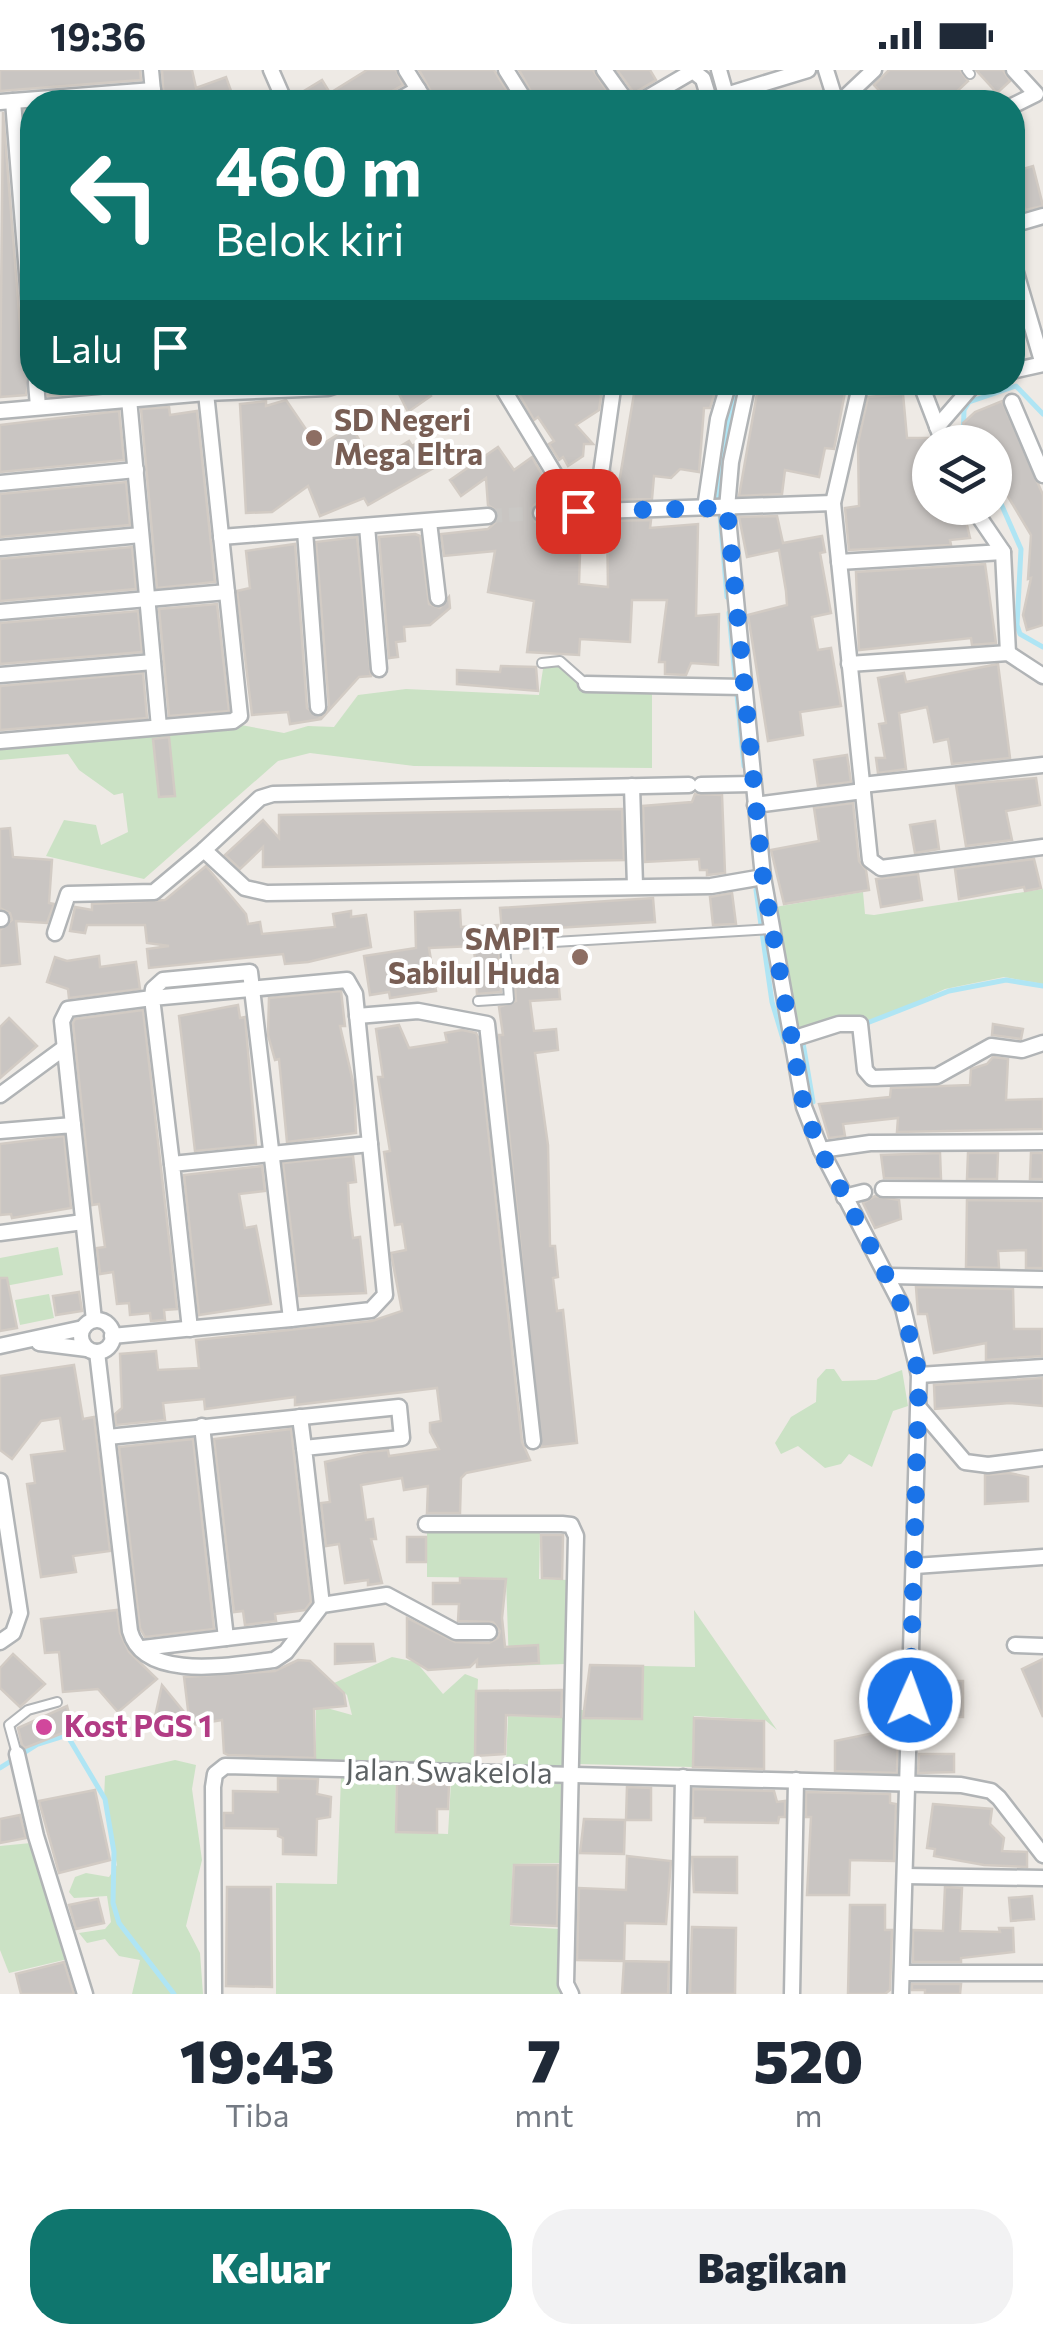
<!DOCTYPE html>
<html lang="id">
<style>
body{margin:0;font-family:Commissioner,sans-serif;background:#f2f2f3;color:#1f2937;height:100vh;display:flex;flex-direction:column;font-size:38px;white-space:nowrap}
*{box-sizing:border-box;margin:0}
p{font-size:32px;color:#747a83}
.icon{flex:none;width:55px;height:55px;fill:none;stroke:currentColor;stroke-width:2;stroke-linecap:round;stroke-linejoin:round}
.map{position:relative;height:1924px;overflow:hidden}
.drawer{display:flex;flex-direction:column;background:#fff;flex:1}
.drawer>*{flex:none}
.hud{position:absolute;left:20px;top:20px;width:1005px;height:305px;border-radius:40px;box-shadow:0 2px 8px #0004;background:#0f766e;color:#fff;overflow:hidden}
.tools{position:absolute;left:912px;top:355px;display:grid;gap:20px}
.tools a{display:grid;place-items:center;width:100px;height:100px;border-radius:50%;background:#fff;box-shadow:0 2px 8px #0004;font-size:50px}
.pin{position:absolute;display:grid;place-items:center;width:85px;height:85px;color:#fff;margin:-42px;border-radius:20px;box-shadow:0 5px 15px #0006}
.me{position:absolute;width:110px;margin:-55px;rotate:2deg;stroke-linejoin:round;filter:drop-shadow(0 0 8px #0008)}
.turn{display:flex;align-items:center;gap:35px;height:210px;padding:0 30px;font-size:45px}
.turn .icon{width:130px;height:130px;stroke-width:2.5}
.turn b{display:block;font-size:70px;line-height:85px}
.then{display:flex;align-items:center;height:95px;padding:0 30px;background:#0003;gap:20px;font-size:38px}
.eta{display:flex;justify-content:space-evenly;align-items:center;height:170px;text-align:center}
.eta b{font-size:60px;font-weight:800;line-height:70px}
.button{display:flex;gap:20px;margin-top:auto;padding:20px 30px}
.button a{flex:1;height:115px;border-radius:40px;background:#0f766e;color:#fff;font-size:40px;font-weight:800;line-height:115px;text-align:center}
.button a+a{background:#f2f2f3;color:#1f2937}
.status{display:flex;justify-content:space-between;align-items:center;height:70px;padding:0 50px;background:#fff;direction:ltr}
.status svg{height:28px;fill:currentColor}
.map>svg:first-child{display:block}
.green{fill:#cbe2c5}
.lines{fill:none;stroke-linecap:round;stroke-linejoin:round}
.stream{stroke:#afe5f4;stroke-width:5}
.building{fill:#c9c5c2;stroke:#d2cbc4;stroke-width:2.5}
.street-tunnel{stroke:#cac8c5;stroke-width:14;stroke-dasharray:14 7;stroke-linecap:butt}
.lane-casing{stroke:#b1b4b6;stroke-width:12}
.street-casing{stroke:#b1b4b6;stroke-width:19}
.lane{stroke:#fff;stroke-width:8}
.street{stroke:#fff;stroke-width:14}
.route{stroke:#1a73e8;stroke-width:18;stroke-dasharray:0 32.4}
.education-dot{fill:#8d6e63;stroke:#fff;stroke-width:4}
.hotel-dot{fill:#d1479c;stroke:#fff;stroke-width:4}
.labels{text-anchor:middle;stroke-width:8;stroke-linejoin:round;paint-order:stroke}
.education-label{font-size:30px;font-weight:bold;fill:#785e54;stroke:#fff;text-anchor:start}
.hotel-label{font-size:30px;font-weight:bold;fill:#b23c85;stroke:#fff;text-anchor:start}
.street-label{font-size:30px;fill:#5d6264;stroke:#fff}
</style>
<div class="status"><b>19:36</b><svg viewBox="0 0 49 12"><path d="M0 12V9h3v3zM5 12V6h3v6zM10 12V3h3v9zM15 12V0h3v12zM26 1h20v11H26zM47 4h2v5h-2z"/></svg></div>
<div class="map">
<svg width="1043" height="1924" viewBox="0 0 1043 1924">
<rect width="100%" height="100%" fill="#eeeae5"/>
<g class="green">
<path d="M553 593 567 600 583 622 652 623V698L414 696 310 683 278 691 144 809 46 786 64 750 96 755 101 775 128 762 123 723 114 725 79 700 68 684 0 690V676L241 655 284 663 308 656 334 657 358 625 406 619 539 625 543 599Z"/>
<path d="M1043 819V914L1004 907 945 919 876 951 850 948 798 963 775 837 863 822 865 844 874 845Z"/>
<path d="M58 1177 63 1205 0 1217V1188Z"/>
<path d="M49 1224 54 1248 20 1255 15 1230Z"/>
<path d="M826 1299H834L842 1311 876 1310 902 1300 908 1336 893 1341 872 1397 849 1384 841 1394 825 1398 798 1376 781 1384 775 1373 791 1347 816 1332 817 1309Z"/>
<path d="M427 1460H540L539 1509 570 1510 565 1594 509 1596 506 1508 427 1507Z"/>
<path d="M694 1540 777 1660 765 1650 694 1646 692 1697 579 1694V1640H589V1649L642 1650 644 1596 695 1597Z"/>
<path d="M392 1587 416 1592 443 1624 465 1604 478 1609 474 1697 316 1694V1635L352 1645 347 1625 334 1613Z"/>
<path d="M508 1646 571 1648 565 1697 506 1696Z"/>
<path d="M175 1690 196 1695 192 1719 202 1790 186 1856 200 1883 203 1924H132L140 1890 119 1886 105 1869 87 1873 79 1863 105 1859 111 1852 107 1826 74 1828 69 1822 75 1807 86 1803 109 1807 117 1795 104 1730 105 1706Z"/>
<path d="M341 1708 396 1710 395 1762 448 1764 451 1712H562V1793L513 1794 510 1856 560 1859 561 1924H276V1813L337 1814Z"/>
<path d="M31 1773 68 1889 9 1903 0 1880V1776Z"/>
</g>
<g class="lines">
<g class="stream">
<path d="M963 372 964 340 969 332 1016 316 1043 344"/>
<path d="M995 420 1021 479 1017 555 1020 564 1043 577"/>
<path d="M718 430 728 353 739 312"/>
<path d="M720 445 727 527"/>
<path d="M729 543 735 607"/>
<path d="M737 625 744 696"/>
<path d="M756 820 772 932 784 972 789 970"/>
<path d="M867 953 949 921 1006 910 1043 916"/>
<path d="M803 973 813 1032"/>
<path d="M0 1698 38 1674 67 1665 105 1729 114 1782 113 1833 119 1853 174 1924"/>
</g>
</g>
<g class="building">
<path d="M0 0H140L141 10 0 21Z"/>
<path d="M162 0H192L196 18 226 7 235 32H164Z"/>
<path d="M367 0H396L403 15 389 23 384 32H296L294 27 322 10 330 23Z"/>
<path d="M419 0H494L514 32H437Z"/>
<path d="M519 0H593L614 32H537Z"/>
<path d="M617 0H650L656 10 634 23Z"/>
<path d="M889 0H960L968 11 954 24 962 32H906L897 24 889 31 874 15Z"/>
<path d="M976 0H1003L1010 11 997 23Z"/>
<path d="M32 40V140L24 41Z"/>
<path d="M3 42 21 267 29 276 31 303 26 325 0 327Z"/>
<path d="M1033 96 1043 136 1025 140 1013 102Z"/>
<path d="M47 312H166L167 316 48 326Z"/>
<path d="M393 312H422L431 326 408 342Z"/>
<path d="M512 312H593L601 326 599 340 576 355 593 374H584L583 386 568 396 563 387 559 390 549 374 554 371 538 347 534 350Z"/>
<path d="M636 312H718L710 338H704L699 402 680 399 671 408 654 406 652 429 609 430 612 403 619 413Z"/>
<path d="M759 312H847L834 379 825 378 819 407 785 400 782 424 739 426Z"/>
<path d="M903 324 907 368H930V438H963L970 468 950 470 951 475 849 480 845 438 859 436 858 373 868 327Z"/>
<path d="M286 330 318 377 351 356 373 393 409 371 412 376 422 370 437 396 368 435 364 428 320 446 308 416 272 442 246 443 240 334 266 331V336Z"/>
<path d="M1002 331 1043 425V555L1027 560 1023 545 1031 508 1028 509 1031 465 995 405V372H970L963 353 975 342Z"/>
<path d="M169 337 170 345 197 341 215 512 157 518 141 339Z"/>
<path d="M119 341 124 390 0 402V355Z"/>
<path d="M498 377 514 400 532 387 550 418 531 439 535 452H581L579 514 608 517 607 451 651 450 650 458 698 454 696 546 719 544 718 595 691 593 686 605 665 604V592H659L667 530H632L630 572 580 569 579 585 527 582 534 531 488 522 495 481 444 486 441 464 488 459 497 451V441L488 435 486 408 461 426 450 410Z"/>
<path d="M126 412 130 455 0 467V424Z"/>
<path d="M777 446 783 473 822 466 825 482 820 483 831 543 812 547 818 580 831 578 841 636 800 642 803 665 768 671 748 545 787 535 786 521 779 480 747 487 739 447Z"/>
<path d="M415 464 420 466 429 534 440 538 449 527 450 538 430 555 404 557 405 571 396 572 398 587 389 588 379 467Z"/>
<path d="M357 467 371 606 359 607 321 649 290 654 288 642 252 645 237 521 250 518 246 481 295 474 307 638 320 647 329 636 316 472Z"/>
<path d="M132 477 136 519 0 531V489Z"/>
<path d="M985 494 996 573 972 575 971 568 859 580 856 502Z"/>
<path d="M217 534 229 641 169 646 159 539Z"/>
<path d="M138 541 142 582 0 594V553Z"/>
<path d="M998 594 1010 688 952 694 948 669 934 672 927 637 899 643 906 699 878 703 876 688H885L879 654 886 653 878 608 904 603 906 612Z"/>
<path d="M501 596 536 597 538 621 457 614V600L500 602Z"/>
<path d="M143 603 147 648 0 660V616Z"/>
<path d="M169 667 175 726 159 727 153 669Z"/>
<path d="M847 685 851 712 818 716 814 690Z"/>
<path d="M1036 708 1040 735 1006 741 1012 770 966 776 956 715Z"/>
<path d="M695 724 722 725 725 803 707 805V800H700L699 789 645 792 643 736 692 732Z"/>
<path d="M853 733 859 791 866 800 869 820 784 834 771 780 819 771 814 738Z"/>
<path d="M622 739 624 790 263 797V777L240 799 225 785 263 750 279 768V745Z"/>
<path d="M935 751 939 779 915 783 910 755Z"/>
<path d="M10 758 13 787 52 790 49 833 54 834 47 853 16 851 20 894 0 896V860L12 850 10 843 0 838V759Z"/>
<path d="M1034 789 1041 818 1025 821 1024 817 959 829 955 799Z"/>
<path d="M206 796 246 844 248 854 260 852 262 864 335 857 333 844 351 841V847L366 845 371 877 308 892 285 894 283 884 149 898 147 879 169 876 147 873 145 855H87L85 863 70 861 75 837 92 840V834L165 830Z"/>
<path d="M918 804 922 830 881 837 876 809Z"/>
<path d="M732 823 736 854 713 855 710 827Z"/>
<path d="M653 828 655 852 502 861 500 838Z"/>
<path d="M460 840 461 857 498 855 501 922 477 924 474 876 429 878 436 921 390 928 389 922 370 925 364 886 416 878 415 842Z"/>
<path d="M99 886 100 897 136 892 140 919 69 928 68 919 47 912 55 887 67 891Z"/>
<path d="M543 893 544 898 557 897 560 929 530 931 534 961 556 959 558 980 535 983 548 1075 550 1176H555L558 1207 553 1208 557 1241 563 1240 577 1373 541 1377 499 965H503L499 937 516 931 514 900Z"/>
<path d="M341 921 345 956H340L354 1016 356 1063 287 1072 279 989 275 990 268 965 269 928Z"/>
<path d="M238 935 240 948 245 947 256 1075 195 1081 179 946Z"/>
<path d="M143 940 177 1239 164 1240 165 1250 151 1251 150 1243 130 1245 129 1233 117 1234 113 1202 100 1204 97 1178 105 1177 99 1134 92 1135 73 953 75 949Z"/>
<path d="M9 948 37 976 0 1008V957Z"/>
<path d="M993 954 1023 959 1021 969 992 965Z"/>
<path d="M399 955 409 978 447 972 445 963 462 960 476 963 478 967 522 1372 530 1390 466 1403 461 1408 460 1443H427L428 1416 404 1420 402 1408 361 1415 366 1450 373 1449 376 1469H371L382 1513 368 1515V1510L345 1513 339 1474 326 1476 321 1433 330 1432 325 1392 369 1382 388 1380 389 1386 439 1379 430 1362V1353L441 1351 437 1318 295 1335V1327L205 1339 204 1329 163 1333 165 1350 116 1355 115 1344 122 1338 120 1284 156 1281 158 1300 199 1298 196 1270 372 1251 402 1241 391 1183 406 1180 402 1154 395 1155 384 1082 390 1081 378 1007H383L376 959Z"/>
<path d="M993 987 1008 989 1006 1030 1043 1029V1059L897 1062 898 1048 843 1054 845 1066 829 1068 819 1034 890 1027 891 1018 970 1015 971 999 987 994Z"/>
<path d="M64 1066 71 1138 12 1148 11 1144 0 1145V1074Z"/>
<path d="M940 1083 941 1109 884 1108 881 1085Z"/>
<path d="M968 1083H998L997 1109H967Z"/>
<path d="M1031 1083H1043V1109H1030Z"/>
<path d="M353 1086 356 1112 348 1113 349 1134 353 1168 360 1167 366 1223 299 1226 283 1093Z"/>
<path d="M262 1096 265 1121 239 1124 245 1158 256 1156 271 1234 199 1245 184 1105Z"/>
<path d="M875 1126 899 1130 901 1149 875 1158 863 1133Z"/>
<path d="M967 1130 1043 1131V1198H1026V1180L998 1181 999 1198 966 1197Z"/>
<path d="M0 1208H7L17 1258 0 1261Z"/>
<path d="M916 1217 1013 1219 1014 1259H1042V1286L986 1290V1273L934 1283 927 1244H918Z"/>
<path d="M79 1222 82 1241 56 1245 53 1226Z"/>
<path d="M74 1295 83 1349 94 1347 110 1481 73 1486 76 1502 41 1507 27 1414 35 1413 31 1385 65 1381 60 1348 41 1351 12 1389 0 1380V1306Z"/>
<path d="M1043 1308V1336L1010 1333 935 1339 934 1315Z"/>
<path d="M291 1359 311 1532 305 1540 275 1544 276 1551 245 1555 243 1541 234 1542 214 1369Z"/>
<path d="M193 1369 214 1559 145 1567 140 1558 119 1377Z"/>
<path d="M1009 1403 1028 1407V1431L985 1434V1405Z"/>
<path d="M541 1465H563L562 1509 542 1508Z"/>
<rect x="407" y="1467" width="19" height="25"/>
<path d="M460 1508 506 1509 502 1548 505 1577 538 1575 539 1593 477 1597V1590L470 1597 428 1600 407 1587V1548L455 1572 489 1573 498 1568 500 1561 493 1552 458 1551 459 1534H433V1513H460Z"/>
<path d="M117 1540 120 1563 129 1582 157 1609 118 1642 98 1619 63 1622 59 1582 45 1583 41 1549Z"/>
<path d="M335 1574H373L375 1591 335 1594Z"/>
<path d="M13 1584 45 1614 20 1637 0 1618V1598Z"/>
<path d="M1043 1589V1647L1022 1599Z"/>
<path d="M298 1590 310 1591 344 1623 346 1636 314 1639 315 1688 228 1685 224 1683 222 1650 186 1656H153L162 1615 189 1648 184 1607 275 1601Z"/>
<path d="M590 1595 643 1596 642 1649 583 1648Z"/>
<path d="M930 1611H963V1647H931Z"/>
<path d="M562 1620 561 1647 506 1645 505 1684 475 1686 476 1621Z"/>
<path d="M67 1636 73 1659 25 1678 22 1675 18 1658Z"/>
<path d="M694 1648 764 1651V1699L693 1697Z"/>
<path d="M898 1658 897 1703 835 1701V1671Z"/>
<path d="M919 1684H954V1702L918 1703Z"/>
<path d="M278 1708 318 1709 317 1724 331 1727 330 1747 317 1749 316 1785 283 1784V1768L278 1766V1759L224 1758V1743H233V1721L278 1722Z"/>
<path d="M397 1713 449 1715 448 1739H437V1763L396 1762Z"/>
<path d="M627 1717 651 1718V1750H626Z"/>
<path d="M693 1719 774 1721 777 1732 785 1731V1747H779L778 1753 705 1752V1748H693Z"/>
<path d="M95 1720 110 1790 59 1803 39 1731Z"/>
<path d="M806 1722 890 1724V1733L896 1734 894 1791 850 1790 849 1825H807L811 1747H806Z"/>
<path d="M933 1734 992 1739 990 1754 1004 1768 1002 1781 1027 1782V1797L984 1795 934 1786 935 1779 927 1778Z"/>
<path d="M20 1745 26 1768 0 1773V1749Z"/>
<path d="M584 1749 625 1750 624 1784 580 1783Z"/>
<path d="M627 1786 671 1791 666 1854 625 1853 624 1891 669 1892 668 1924H622L624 1891 577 1890 579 1818 626 1820Z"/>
<path d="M692 1787H737V1823L694 1822Z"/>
<path d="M514 1795H558L557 1856 511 1854Z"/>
<path d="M227 1817H271L272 1917 226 1916Z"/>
<path d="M945 1817 962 1818 960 1861 1000 1862 999 1858H1013L1014 1882 961 1888V1892H913V1860L943 1861Z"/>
<path d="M1032 1826 1034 1849 1011 1851 1009 1828Z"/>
<path d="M98 1829 104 1853 76 1859 69 1835Z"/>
<path d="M850 1835H885V1860H892L890 1920 885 1924H848Z"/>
<path d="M692 1857 736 1858 735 1924H690Z"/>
<path d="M64 1892 74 1924H21L16 1904Z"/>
<path d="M912 1914H961L960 1924H925V1920H912Z"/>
</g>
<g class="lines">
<path class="street-tunnel" d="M488 446 541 443"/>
<defs>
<g id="lane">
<path d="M967 0 970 4"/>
<path d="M542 593 560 591 586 614"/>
<path d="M478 931 509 929 505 875 772 859"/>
<path d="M17 1684 9 1655 28 1640 57 1632"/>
</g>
<g id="street">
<path d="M151 0 154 32"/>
<path d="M271 0 285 32"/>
<path d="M406 0 426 32"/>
<path d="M506 0 526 32"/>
<path d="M604 0 627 32"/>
<path d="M719 0 728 32"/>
<path d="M826 0 836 32"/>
<path d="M726 25 808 0"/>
<path d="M13 31 32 266"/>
<path d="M0 32 153 20"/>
<path d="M395 32 418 19"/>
<path d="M640 32 693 1 703 9 710 32"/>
<path d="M840 32 874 0"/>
<path d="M1012 36 1036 24 1014 0"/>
<path d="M1012 155 1043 146"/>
<path d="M1012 189 1042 291"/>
<path d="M1012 301 1043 294"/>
<path d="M36 312 38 337"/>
<path d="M499 312 577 441"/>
<path d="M748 312 731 392 727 438 763 807 804 1037 821 1080 903 1238 919 1305 901 1924"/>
<path d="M861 312 833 433 870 790 881 798 1043 777"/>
<path d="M920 312 943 372"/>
<path d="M129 329 159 657"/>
<path d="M1012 332 1043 405"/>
<path d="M0 341 206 323 328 318 346 312"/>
<path d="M937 357 976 312"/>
<path d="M0 413 136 400"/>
<path d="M705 438 718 349 729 312"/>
<path d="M973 438 1003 482 1008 583"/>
<path d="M596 439 614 312"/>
<path d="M541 443 833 433"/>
<path d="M429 452 438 528"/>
<path d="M367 456 379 599"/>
<path d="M305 461 318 637"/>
<path d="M221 467 488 446"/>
<path d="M0 478 141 465"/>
<path d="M839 492 1003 482"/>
<path d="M0 542 227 522"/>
<path d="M849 594 1008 583 1043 606"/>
<path d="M0 605 153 592"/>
<path d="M586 614 744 617"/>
<path d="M0 671 233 651 240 646 206 323"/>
<path d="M689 715 273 724 260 728 204 780 245 818 267 823 711 816 763 807"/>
<path d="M701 715 753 714"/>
<path d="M862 715 1043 695"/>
<path d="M632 716 635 816"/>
<path d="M755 735 863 721"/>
<path d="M0 849H1"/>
<path d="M55 863 68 824 154 822 204 780"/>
<path d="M357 946 418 941 487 954 533 1371"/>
<path d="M792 969 839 954H860L865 1000 872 1008 937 1006 991 976 1022 980 1043 973"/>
<path d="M0 1025 64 978"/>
<path d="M73 1055 62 951 68 939 152 928 153 919 163 910 250 902 291 1249 112 1266"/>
<path d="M0 1061 73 1055 94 1250"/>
<path d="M821 1080 870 1073 1043 1072"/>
<path d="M172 1094 152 928 347 910 355 924 385 1225 371 1240 291 1249"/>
<path d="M883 1119 1043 1120"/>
<path d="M844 1127 864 1122"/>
<path d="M0 1163 83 1152"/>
<path d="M889 1206 1043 1209"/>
<circle cx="97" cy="1266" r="16"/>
<path d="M190 1259 172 1094 370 1074"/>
<path d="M39 1273 87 1279"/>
<path d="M0 1276 83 1258"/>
<path d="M97 1282 130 1561C144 1613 236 1594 274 1590L286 1582 322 1535 387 1525 456 1562H489"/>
<path d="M919 1305 1043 1297"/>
<path d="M920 1339 965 1392 988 1395 1043 1388"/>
<path d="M300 1347 304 1378"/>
<path d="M202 1356 226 1568 302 1559"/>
<path d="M108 1367 399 1337 402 1368 304 1378 322 1535"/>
<path d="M0 1411 20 1543 13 1563 0 1572"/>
<path d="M426 1454H562L571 1455 576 1466 566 1914 571 1924"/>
<path d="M915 1496 1043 1487"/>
<path d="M1015 1575 1043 1576"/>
<path d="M143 1578 226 1568"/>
<path d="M17 1684 36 1766 85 1924"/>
<path d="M905 1806 1043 1808"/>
<path d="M902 1903H1043"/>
<path d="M214 1924 213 1717 215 1704 225 1696 961 1715 991 1721 999 1728 1043 1785"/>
<path d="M679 1924 683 1707"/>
<path d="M792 1924 796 1710"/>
</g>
</defs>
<use href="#lane" class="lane-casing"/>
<use href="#street" class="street-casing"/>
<use href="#lane" class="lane"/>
<use href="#street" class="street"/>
</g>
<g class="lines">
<path class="route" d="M578 441 727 438 763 808 804 1037 820 1080 903 1238 919 1305 910 1630"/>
</g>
<g class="education-dot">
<circle cx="314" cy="368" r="10"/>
<circle cx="580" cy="887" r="10"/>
</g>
<circle class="hotel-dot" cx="44" cy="1657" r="10"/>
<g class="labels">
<g class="education-label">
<text x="334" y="361">SD Negeri<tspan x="334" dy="34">Mega Eltra</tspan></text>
<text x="560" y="880" text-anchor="end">SMPIT<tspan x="560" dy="34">Sabilul Huda</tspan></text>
</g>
<g class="hotel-label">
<text x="64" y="1667">Kost PGS 1</text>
</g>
<g class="street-label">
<text transform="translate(449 1702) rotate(1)" y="10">Jalan Swakelola</text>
</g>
</g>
</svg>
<div class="tools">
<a><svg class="icon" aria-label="layers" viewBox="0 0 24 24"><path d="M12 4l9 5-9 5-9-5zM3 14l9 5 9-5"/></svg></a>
</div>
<div class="pin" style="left:578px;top:441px;background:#d93025"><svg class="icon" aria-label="arrive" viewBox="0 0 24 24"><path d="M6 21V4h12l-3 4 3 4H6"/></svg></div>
<svg class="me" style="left:910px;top:1630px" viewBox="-20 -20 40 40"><circle r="17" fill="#1a73e8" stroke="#fff" stroke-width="3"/><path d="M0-11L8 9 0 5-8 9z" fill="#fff"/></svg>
<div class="hud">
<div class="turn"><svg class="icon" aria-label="left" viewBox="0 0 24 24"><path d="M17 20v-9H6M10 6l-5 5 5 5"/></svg><div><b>460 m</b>Belok kiri</div></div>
<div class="then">Lalu<svg class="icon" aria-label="arrive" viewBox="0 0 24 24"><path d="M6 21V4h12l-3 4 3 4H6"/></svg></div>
</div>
</div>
<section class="drawer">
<div class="eta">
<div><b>19:43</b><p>Tiba</p></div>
<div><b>7</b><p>mnt</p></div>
<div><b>520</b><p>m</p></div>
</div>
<div class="button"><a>Keluar</a><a>Bagikan</a></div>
</section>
